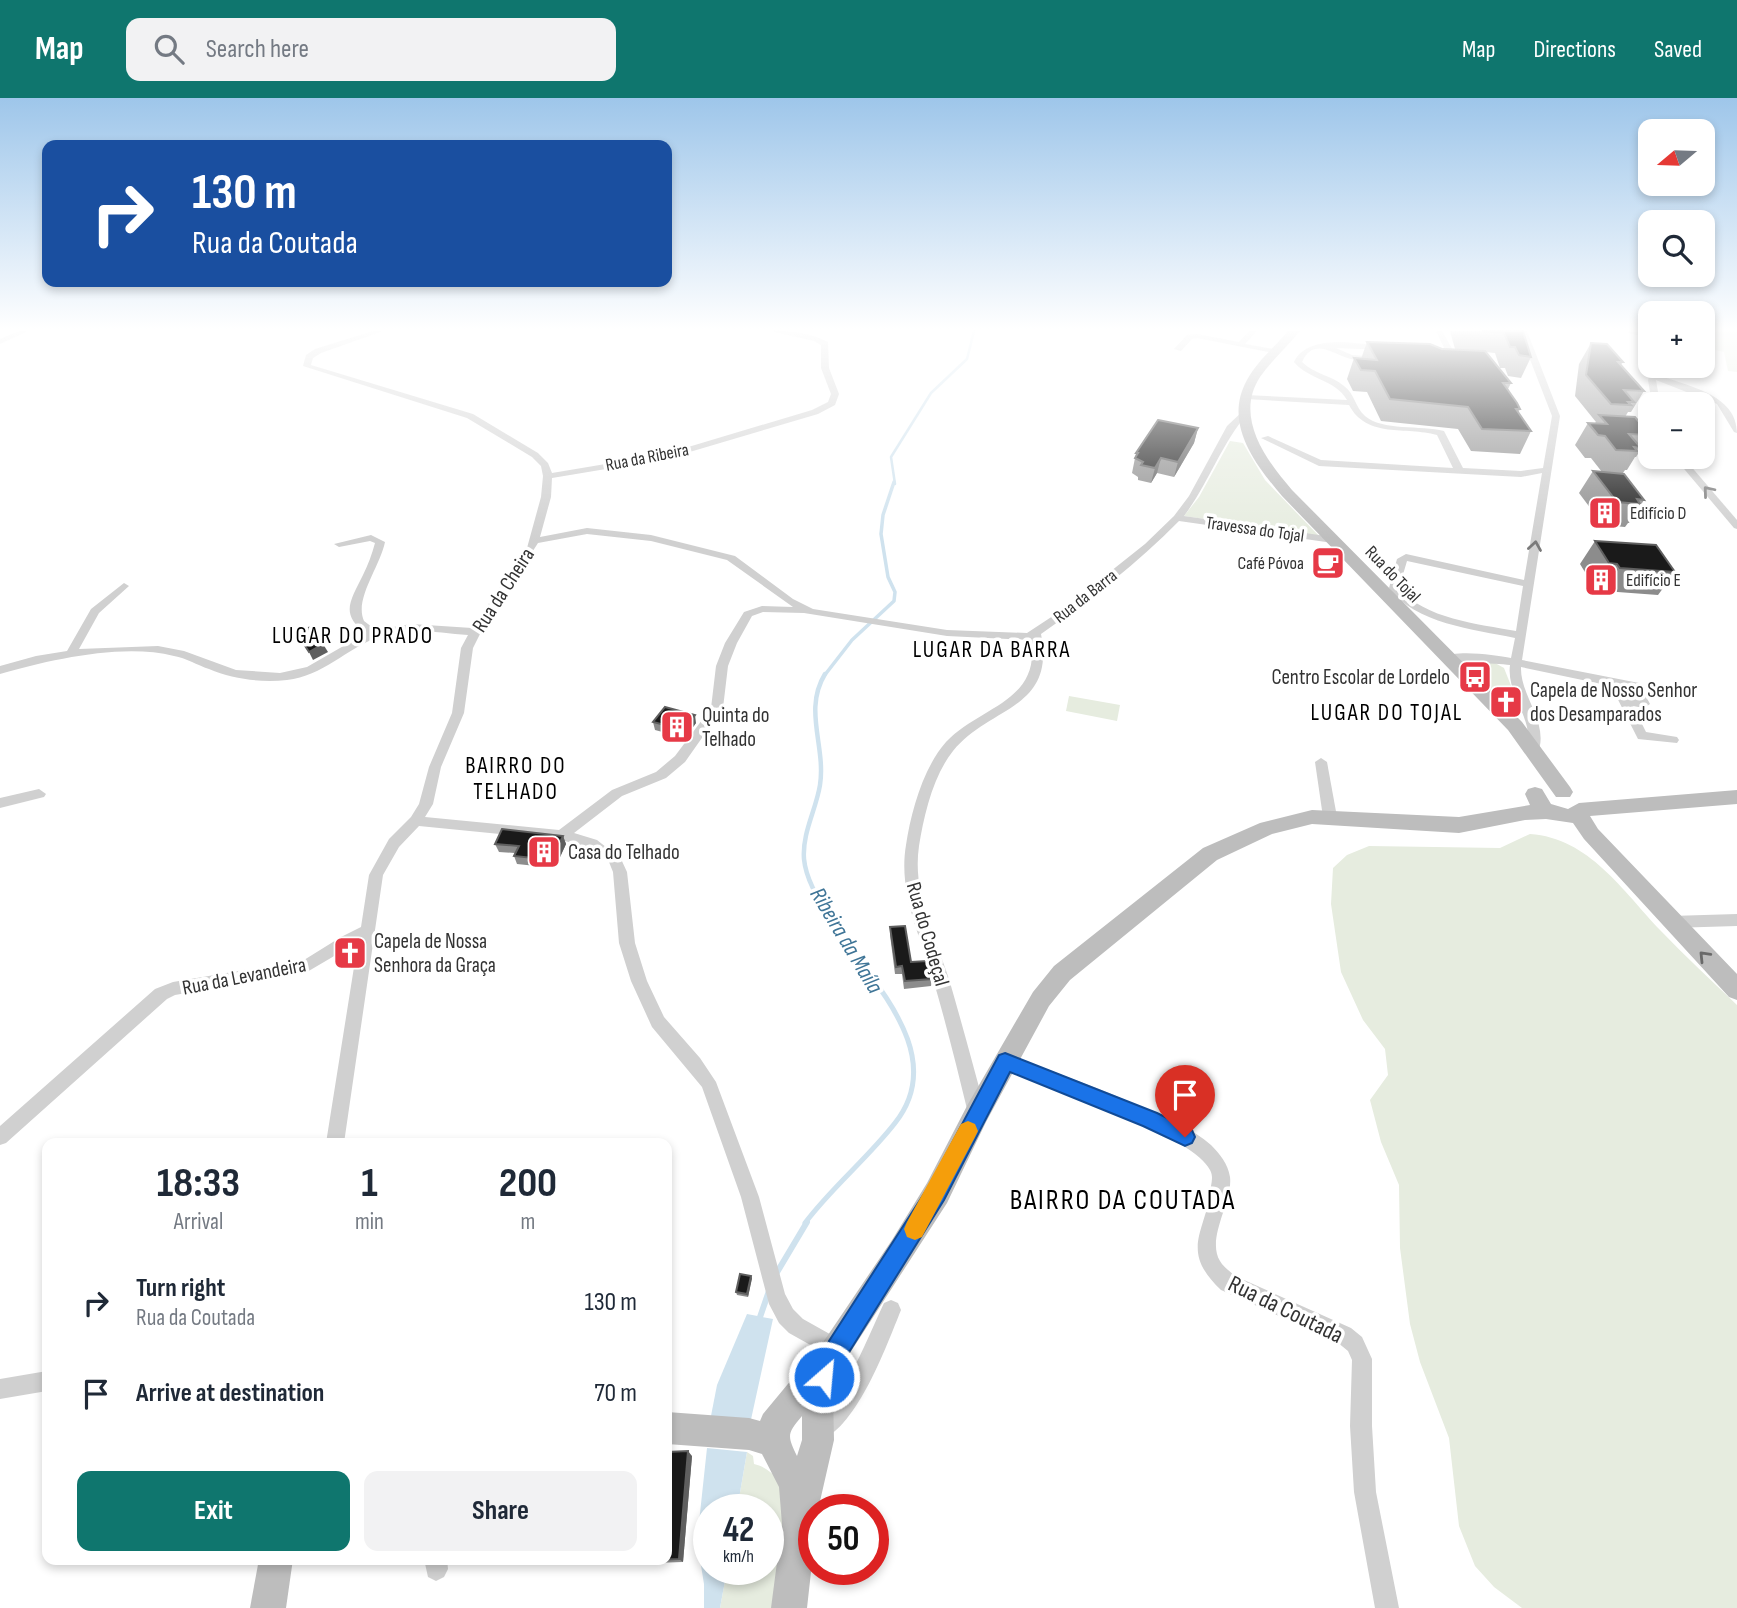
<!DOCTYPE html>
<meta charset="utf-8">
<style>
body{margin:0;font-family:"Sofia Sans Condensed",sans-serif;background:#f2f2f3;color:#1f2937;height:100vh;display:flex;flex-direction:column;font-size:26px;white-space:nowrap}
*{box-sizing:border-box;margin:0}
p{font-size:23px;color:#747a83}
.icon{flex:none;width:38px;height:38px;fill:none;stroke:currentColor;stroke-width:2;stroke-linecap:round;stroke-linejoin:round}
.map{position:relative;flex:1;overflow:hidden}
.details{position:absolute;left:42px;top:1040px;width:630px;height:427px;display:flex;flex-direction:column;background:#fff;border-radius:14px;box-shadow:0 4px 10px #0003}
.details>*{flex:none}
.hud{position:absolute;left:42px;top:42px;width:630px;height:147px;border-radius:14px;box-shadow:0 4px 10px #0003;background:#1a4fa0;color:#fff;overflow:hidden}
.needle{width:46px;rotate:251deg}
.tools{position:absolute;left:1638px;top:21px;display:grid;gap:14px}
.tools a{display:grid;place-items:center;width:77px;height:77px;border-radius:14px;background:#fff;box-shadow:0 4px 10px #0003;font-size:35px}
.speed{position:absolute;left:693px;top:1396px;display:flex;gap:14px;font-size:35px;font-weight:700;text-align:center}
.speed>*{display:grid;place-content:center;width:91px;height:91px;border-radius:50%;background:#fff;box-shadow:0 4px 10px #0003;line-height:1}
.speed small{font-size:18px;font-weight:400}
.speed .limit{border:10px solid #d22;background:#fff;color:#111}
.pin{position:absolute;display:grid;place-items:center;width:60px;height:60px;color:#fff;margin:-72px -30px;border-radius:50% 50% 50% 0;rotate:-45deg;box-shadow:0 0 7px #0007}
.pin .icon{rotate:45deg}
.me{position:absolute;width:77px;margin:-38px;rotate:27deg;stroke-linejoin:round;filter:drop-shadow(0 0 5px #0008)}
.turn{display:flex;align-items:center;gap:24px;height:147px;padding:0 35px;font-size:32px}
.turn .icon{width:91px;height:91px;stroke-width:2.5}
.turn b{display:block;font-size:49px;line-height:60px}
.eta{display:flex;justify-content:space-evenly;align-items:center;height:119px;text-align:center}
.eta b{font-size:42px;font-weight:700;line-height:49px}
.cta{display:flex;gap:14px;margin-top:auto;padding:14px 35px}
.cta a{flex:1;height:80px;border-radius:14px;background:#0f766e;color:#fff;font-size:28px;font-weight:700;line-height:80px;text-align:center}
.cta a+a{background:#f2f2f3;color:#1f2937}
ul{padding:0;list-style:none}
li{display:flex;align-items:center;gap:21px;height:91px;padding:0 35px}
li div{flex:1}
li b{display:block;font-size:26px}
li em{font-style:normal}
header{display:flex;align-items:center;gap:42px;box-sizing:border-box;height:98px;padding:0 35px;background:#0f766e;color:#fff}
header strong{font-size:33px}
nav{display:flex;gap:38px;margin-inline-start:auto;font-size:24px}
.search{width:490px;height:63px;background:#f2f2f3;display:flex;align-items:center;gap:18px;box-sizing:border-box;padding:0 24px;border-radius:14px;color:#747a83;font-size:26px}
.map>svg:first-child{display:block}
.green{fill:#e6ecdf}
.water{fill:#cfe2ee}
.lines{fill:none;stroke-linecap:round;stroke-linejoin:round}
.stream-far4{stroke:#cfe2ee;stroke-width:2.5}
.stream-far3{stroke:#cfe2ee;stroke-width:3.5}
.stream-far2{stroke:#cfe2ee;stroke-width:4.5}
.stream-far1{stroke:#cfe2ee;stroke-width:5}
.stream{stroke:#cfe2ee;stroke-width:6}
.street{fill:#d0d0d0;fill-rule:evenodd}
.secondary{fill:#bdbdbd;fill-rule:evenodd}
.wall{fill:#8c8c8c}
.shaded-wall{fill:#5f5f5f}
.building{fill:#1a1a1a;stroke:#5f5f5f;stroke-width:2}
.oneway{stroke:#7a7a7a}
.oneway2{stroke:#6a6a6a}
.route{fill:#1a73e8;stroke:#114b97;stroke-width:2}
.slow{fill:#f59e0b}
.labels{text-anchor:middle;stroke-width:7;stroke-linejoin:round;paint-order:stroke}
.far-street-label{font-size:18px;fill:#333;stroke:#fff}
.far-poi-label{font-size:18px;fill:#333;stroke:#fff;text-anchor:start}
.street-label{font-size:21px;fill:#333;stroke:#fff}
.poi-label{font-size:21px;fill:#333;stroke:#fff;text-anchor:start}
.neighbourhood-label{font-size:23px;letter-spacing:2px;fill:#000;stroke:#fff}
.water-label{font-size:23px;font-style:italic;fill:#3f7597;stroke:#fff}
.near-street-label{font-size:24px;fill:#333;stroke:#fff}
.near-neighbourhood-label{font-size:28px;letter-spacing:2px;fill:#000;stroke:#fff}
</style>
<header>
<strong>Map</strong>
<div class="search"><svg class="icon" aria-label="search" viewBox="0 0 24 24"><circle cx="10" cy="10" r="6"/><path d="M15 15l6 6"/></svg>Search here</div>
<nav><a>Map</a><a>Directions</a><a>Saved</a></nav>
</header>
<div class="map">
<svg width="1737" height="1510" viewBox="0 0 1737 1510">
<rect width="100%" height="100%" fill="#fff"/>
<g class="green">
<path d="M1703 233H1737V274L1728 273 1724 254 1703 249Z"/>
<path d="M1230 343 1243 345 1265 382 1319 438 1184 418 1199 399Z"/>
<path d="M1476 565H1495L1504 570 1521 613H1504L1466 570Z"/>
<path d="M1069 598 1120 607 1117 623 1066 613Z"/>
<path d="M1530 736C1589 740 1623 793 1660 832 1685 858 1711 882 1737 907V1510H1522L1494 1489 1475 1468 1459 1428 1449 1340 1420 1264 1410 1226 1400 1150 1399 1087 1381 1044 1370 1002 1388 977 1385 951 1363 922 1341 874 1331 806 1333 770 1347 757 1369 748 1500 750Z"/>
<path d="M747 1354 753 1358 754 1366C769 1369 783 1384 788 1399 791 1411 776 1492 773 1510H720L727 1472H768V1412H737Z"/>
</g>
<g class="water">
<path d="M747 1216 773 1221 750 1326 710 1323 717 1287Z"/>
<path d="M707 1350 747 1354 737 1412H709V1472H727L720 1510H704V1486L697 1443Z"/>
</g>
<g class="lines">
<path class="stream-far4" d="M895 386 891 359 931 295 967 261 974 233"/>
<path class="stream-far3" d="M824 578 852 542 894 503 895 494 888 479 881 436 883 417 894 384"/>
<path class="stream-far2" d="M825 576C803 612 826 648 820 687 816 712 802 735 804 761 806 782 819 802 830 820"/>
<path class="stream-far1" d="M805 1125C832 1089 867 1061 895 1025 952 953 864 878 829 818"/>
<g class="stream">
<path d="M776 1176 807 1124"/>
<path d="M759 1222 769 1193"/>
</g>
<g class="street">
<path d="M19 233H28L0 246V241Z"/>
<path d="M373 233H383L321 255 313 260 311 267 473 316 538 355 548 365 552 375 665 356 812 312 828 304 831 296 821 270V247L814 243 770 233C788 232 811 235 828 244L829 270 839 296 835 307 818 316 666 361 552 380 551 399 540 439 587 430 651 437 735 458 793 501 813 511 947 532 1027 535 1062 512 1145 446 1174 418 1189 398 1227 328 1244 312 1248 315C1221 346 1209 385 1184 418L1333 439 1338 442 1333 445 1179 423C1138 465 1090 502 1041 536 1056 612 989 608 953 653 933 678 924 717 919 748 912 795 935 838 949 881 962 926 974 970 986 1015L983 1021 977 1023 971 1021 968 1015C957 970 946 925 933 881 920 837 898 795 906 747 911 714 923 670 946 644 980 608 1041 604 1031 542L947 538 804 515 763 514 752 518 737 545 728 568 723 610 685 664 666 680 622 698 574 735 597 742 621 761 627 774 635 845 647 883 664 919 700 960 716 984 759 1099 785 1196 793 1211 803 1221 844 1244 847 1251 844 1258 837 1261 830 1258 789 1235 779 1225 769 1206 741 1099 702 989 652 929 631 883 619 845 613 774 609 764 587 750 562 742 419 728 399 749 383 777 344 1045H326L358 844 307 874 175 897 167 901 6 1045 0 1047V1028L155 891 173 884 304 862 341 839 361 829 369 777 389 741 411 719 419 706 429 669 452 615 461 550 468 537C439 535 406 528 378 539 346 551 323 578 287 582 261 585 233 581 209 571 197 567 186 560 174 558 122 545 50 562 0 576V568L36 558 67 553 91 511 124 485 129 488 99 515 79 551 158 548 184 553 236 572 280 575 307 569 366 535C339 516 351 502 363 477 368 467 372 456 375 445L370 443 339 449 334 446 371 437 385 444C380 469 354 501 364 523L376 532 411 526 472 530 527 450 541 399 543 378 541 368 532 359 467 320 303 268 306 257 315 251ZM587 436 651 443 727 462 793 509 762 508 744 514 725 545 716 568 711 610 675 658 656 674 612 692 559 732 425 719 433 706 441 669 464 615 473 550 481 534 538 445Z"/>
<path d="M1249 233H1257L1245 246 1279 252V256L1197 240 1192 241 1181 253 1174 251 1187 237 1197 236 1239 244Z"/>
<path d="M1436 233H1442L1454 254 1441 264 1437 262 1446 254Z"/>
<path d="M1519 233H1527L1560 318 1522 562 1639 585 1650 606 1644 610 1633 608 1646 634 1677 639 1679 642 1677 645 1638 641 1611 588 1521 569C1520 599 1551 626 1537 657H1529C1526 648 1529 638 1527 629 1522 608 1507 589 1510 567 1496 565 1449 565 1442 560 1455 551 1495 557 1511 560L1515 540C1473 531 1416 526 1389 490L1397 461 1406 456 1524 482 1542 375 1521 379 1319 368 1261 340 1268 338 1321 362 1453 370 1437 337C1406 328 1367 341 1349 307L1246 301 1242 299 1246 297 1347 302C1335 281 1309 282 1294 264 1308 235 1357 246 1384 248H1387V252L1336 250 1352 257 1382 259 1383 261 1379 263C1370 263 1360 263 1351 261 1333 257 1314 238 1302 264 1314 276 1331 277 1344 288 1355 296 1355 309 1365 318 1382 333 1421 327 1444 333L1463 370 1521 373 1543 370 1552 318ZM1407 463 1523 488 1516 533C1478 526 1425 521 1399 490ZM1624 590 1631 591 1635 601 1629 600Z"/>
<path d="M1627 233 1650 236V240L1628 235Z"/>
<path d="M1653 268H1661L1658 277C1687 288 1737 296 1737 335L1734 334 1717 306 1656 282 1660 306H1652L1648 282Z"/>
<path d="M1674 359H1683L1737 422V431L1734 430Z"/>
<path d="M1321 660 1327 664 1337 719 1330 724 1323 719 1315 664Z"/>
<path d="M39 691 46 696 44 699 0 710V700Z"/>
<path d="M1737 816V828L1671 830 1666 828 1664 824 1666 820 1671 818Z"/>
<path d="M1005 956C1052 973 1100 990 1146 1011 1168 1020 1193 1031 1211 1047 1220 1056 1228 1066 1230 1079 1233 1104 1206 1140 1220 1163 1223 1169 1230 1173 1235 1178L1351 1230 1362 1239 1372 1261V1328L1376 1394 1399 1510H1375L1354 1394 1350 1328 1352 1262 1348 1253 1337 1244 1221 1192C1178 1151 1207 1134 1211 1088 1212 1083 1213 1077 1210 1072 1192 1036 1041 985 999 968L997 963 999 958Z"/>
<path d="M891 1202 898 1205 901 1212C886 1249 858 1327 820 1343L812 1340 809 1332C815 1317 833 1303 843 1289 859 1263 871 1233 884 1205Z"/>
<path d="M47 1273V1293L0 1301V1281Z"/>
<path d="M424 1461H447L448 1471 444 1479 436 1483 428 1479Z"/>
</g>
<g class="secondary">
<path d="M1288 233H1300C1287 249 1272 262 1260 279 1234 319 1266 362 1292 392L1522 624 1570 689 1573 694 1570 699H1556L1508 632 1282 398C1255 366 1223 325 1247 282 1257 263 1275 249 1288 233Z"/>
<path d="M1535 689 1542 691 1551 706 1568 711 1579 705 1737 692V706L1590 718 1598 731 1737 876V902L1729 899 1584 741 1573 725 1546 721 1525 722 1459 735 1312 726 1272 736 1217 762 1070 882 1049 908 986 1024 947 1105 839 1272 840 1276 833 1299 834 1342 818 1412H814V1447L807 1510H771L782 1426 779 1389 762 1356 749 1352 667 1346V1314L749 1320 760 1323 763 1316 826 1240 892 1142 927 1085 968 1006 1033 894 1054 868 1203 750 1260 725 1312 712 1459 719 1530 707 1525 696 1528 691ZM802 1318V1342L797 1358C787 1337 787 1336 802 1318Z"/>
<path d="M259 1461H293L286 1510H250Z"/>
</g>
</g>
<g class="wall">
<path d="M1450 233H1523L1531 259 1521 280 1508 278 1505 270H1500L1495 255 1486 254 1511 285 1508 291 1520 311 1518 315 1531 333 1520 356 1471 353 1458 331 1381 323 1367 294 1353 293 1347 281 1354 260 1361 261 1367 244 1455 251Z"/>
<path d="M1591 245 1623 264 1621 267 1644 293 1631 314H1628L1625 319 1650 337 1636 359H1635L1627 372H1625L1623 375 1644 402 1629 425H1628L1625 429 1603 427 1579 395 1593 373 1602 374 1591 360H1585L1575 347 1588 325H1595L1596 324 1575 298 1579 266Z"/>
<path d="M1198 330 1194 345 1174 379 1157 375 1151 385 1138 382V379L1132 375 1136 355Z"/>
<path d="M1595 443 1675 474 1658 497 1604 493 1602 489H1594L1580 466Z"/>
<path d="M653 624 696 625 685 640 655 632Z"/>
<path d="M563 738 566 746 555 770 517 766 514 758 515 755 499 754 495 746Z"/>
<path d="M890 829 911 864 932 881 931 888 904 891 902 876H895L890 837Z"/>
<path d="M355 849 352 862 341 864 338 860Z"/>
<path d="M752 1180 748 1199 737 1197 736 1194Z"/>
<path d="M692 1358 683 1464 623 1466 617 1463Z"/>
</g>
<g class="shaded-wall">
<path d="M1198 330 1194 345 1174 379 1178 364Z"/>
<path d="M1161 360 1157 375 1151 385 1155 370Z"/>
<path d="M323 546 328 554 313 562 309 554Z"/>
<path d="M695 617 696 625 685 640 684 632Z"/>
<path d="M563 738 566 746 555 770 552 762Z"/>
<path d="M352 845 355 849 352 862 350 858Z"/>
<path d="M751 1178 752 1180 748 1199 747 1196Z"/>
<path d="M688 1353 692 1358 683 1464 679 1461Z"/>
</g>
<g class="building">
<path d="M1482 233H1523L1531 259 1519 257 1515 249H1510L1504 235Z"/>
<path d="M1367 244 1430 246 1442 251 1485 253 1511 285H1503L1517 305 1520 311H1516L1531 333 1482 331 1468 309 1390 301 1375 273 1361 272 1354 260 1377 262Z"/>
<path d="M1591 245 1607 246 1623 264H1618L1644 293 1624 292 1634 304H1628L1631 307 1611 306 1586 277Z"/>
<path d="M1599 317 1635 319 1650 337 1629 336 1641 350 1634 349 1637 353 1616 352 1605 338 1598 337 1588 325 1607 326Z"/>
<path d="M1158 322 1198 330 1178 364 1161 360 1155 370 1141 367 1143 364 1135 360 1138 355H1136Z"/>
<path d="M1593 373 1624 376 1644 402 1637 401 1640 406 1617 404Z"/>
<path d="M1595 443 1656 447 1675 474 1620 470 1617 466 1609 465Z"/>
<path d="M311 529 323 546 309 554 298 537 300 536 298 534Z"/>
<path d="M665 609 695 617 684 632 653 624Z"/>
<path d="M502 731 563 738 552 762 514 758 519 748 495 746Z"/>
<path d="M905 828 911 864 927 863 932 881 905 883 902 868 896 869 890 829Z"/>
<path d="M352 845 350 858 338 860 339 853Z"/>
<path d="M740 1176 751 1178 747 1196 736 1194Z"/>
<path d="M688 1353 679 1461 617 1463 616 1461H667V1354Z"/>
</g>
<defs><path id="oneway-chevron" d="M-2-3.5L2.5 0L-2 3.5" fill="none" stroke-width="1.6" stroke-linecap="round" stroke-linejoin="round" transform="scale(1.75)"/></defs>
<g class="oneway">
<use href="#oneway-chevron" transform="translate(1708 393) rotate(-130)"/>
<use href="#oneway-chevron" transform="translate(1535 448) rotate(-81)"/>
</g>
<use class="oneway2" href="#oneway-chevron" transform="translate(1704 858) rotate(-134)"/>
<linearGradient id="sky" x2="0" y2="1"><stop stop-color="#9ec6ea"/><stop offset="0.52" stop-color="#fff"/><stop offset="1" stop-color="#fff" stop-opacity="0"/></linearGradient>
<rect width="1737" height="444" fill="url(#sky)"/>
<path class="route" d="M1005 955 1157 1015 1192 1032 1195 1039 1192 1045 1185 1048 1143 1028 1010 974 944 1102 846 1259 832 1287 824 1291 815 1287 812 1279 829 1243 929 1088 999 957Z"/>
<path class="slow" d="M968 1023 975 1026 978 1033 975 1039 922 1139 915 1142 907 1139 904 1131 907 1124 961 1026Z"/>
<defs>
<symbol id="building-square" viewBox="-11 -11 22 22"><rect x="-9" y="-9" width="18" height="18" rx="4" fill="#e63946" stroke="#fff"/><path d="M-4-6H4V6H1V3H-1V6H-4ZM-2.5-4.3h1.7v1.8h-1.7ZM.8-4.3h1.7v1.8H.8ZM-2.5-1h1.7V.8h-1.7ZM.8-1h1.7V.8H.8Z" fill="#fff"/></symbol>
<symbol id="cafe-square" viewBox="-11 -11 22 22"><rect x="-9" y="-9" width="18" height="18" rx="4" fill="#e63946" stroke="#fff"/><path d="M-5.5-4.5H6V0H3Q3 3.5 0 3.5H-2.5Q-5.5 3.5-5.5 0ZM3-3.2v2h1.7v-2ZM-6 4.5H4V6H-6Z" fill="#fff"/></symbol>
<symbol id="bus-square" viewBox="-11 -11 22 22"><rect x="-9" y="-9" width="18" height="18" rx="4" fill="#e63946" stroke="#fff"/><path d="M-5-6H5V4H4V6H2V4H-2V6H-4V4H-5ZM-3.5-4V0h7V-4ZM-3.5 1.2v1.5H-2V1.2ZM2 1.2v1.5H3.5V1.2Z" fill="#fff"/></symbol>
<symbol id="church-square" viewBox="-11 -11 22 22"><rect x="-9" y="-9" width="18" height="18" rx="4" fill="#e63946" stroke="#fff"/><path d="M-1.2-6h2.4v3.5h3.3v2.4h-3.3V6h-2.4V-.1h-3.3v-2.4h3.3Z" fill="#fff"/></symbol>
</defs>
<g fill-rule="evenodd">
<use href="#building-square" x="1586" y="396" width="38" height="38"/>
<use href="#cafe-square" x="1309" y="446" width="38" height="38"/>
<use href="#building-square" x="1582" y="463" width="38" height="38"/>
<use href="#bus-square" x="1456" y="560" width="38" height="38"/>
<use href="#church-square" x="1487" y="585" width="38" height="38"/>
<use href="#building-square" x="658" y="610" width="38" height="38"/>
<use href="#building-square" x="525" y="735" width="38" height="38"/>
<use href="#church-square" x="331" y="836" width="38" height="38"/>
</g>
<g class="labels">
<g class="far-street-label">
<text transform="translate(647 359) rotate(-11)" y="6">Rua da Ribeira</text>
<text transform="translate(1255 431) rotate(8)" y="6">Travessa do Tojal</text>
<text transform="translate(1393 476) rotate(46)" y="6">Rua do Tojal</text>
<text transform="translate(1085 498) rotate(-38)" y="6">Rua da Barra</text>
</g>
<g class="far-poi-label">
<text x="1630" y="421">Edifício D</text>
<text x="1304" y="471" text-anchor="end">Café Póvoa</text>
<text x="1626" y="488">Edifício E</text>
</g>
<g class="street-label">
<text transform="translate(503 492) rotate(-57)" y="7">Rua da Cheira</text>
<text transform="translate(928 836) rotate(74)" y="7">Rua do Codeçal</text>
<text transform="translate(244 878) rotate(-11)" y="7">Rua da Levandeira</text>
</g>
<g class="poi-label">
<text x="1450" y="586" text-anchor="end">Centro Escolar de Lordelo</text>
<text x="1530" y="599">Capela de Nosso Senhor<tspan x="1530" dy="24">dos Desamparados</tspan></text>
<text x="702" y="624">Quinta do<tspan x="702" dy="24">Telhado</tspan></text>
<text x="568" y="761">Casa do Telhado</text>
<text x="374" y="850">Capela de Nossa<tspan x="374" dy="24">Senhora da Graça</tspan></text>
</g>
<g class="neighbourhood-label">
<text x="353" y="545">LUGAR DO PRADO</text>
<text x="992" y="559">LUGAR DA BARRA</text>
<text x="1387" y="622">LUGAR DO TOJAL</text>
<text x="516" y="675">BAIRRO DO<tspan x="516" dy="26">TELHADO</tspan></text>
</g>
<g class="water-label">
<text transform="translate(847 842) rotate(59)" y="8">Ribeira da Maíla</text>
</g>
<g class="near-street-label">
<text transform="translate(1286 1211) rotate(26)" y="8">Rua da Coutada</text>
</g>
<g class="near-neighbourhood-label">
<text x="1123" y="1111">BAIRRO DA COUTADA</text>
</g>
</g>
</svg>
<div class="tools">
<a><svg class="needle" viewBox="-14 -14 28 28"><path d="M0-13l5 13h-10z" fill="#e53935"/><path d="M0 13l5-13h-10z" fill="#747a83"/></svg></a>
<a><svg class="icon" aria-label="search" viewBox="0 0 24 24"><circle cx="10" cy="10" r="6"/><path d="M15 15l6 6"/></svg></a>
<a>+</a>
<a>−</a>
</div>
<div class="speed"><div>42<small>km/h</small></div><div class="limit">50</div></div>
<div class="pin" style="left:1185px;top:1039px;background:#d93025"><svg class="icon" aria-label="arrive" viewBox="0 0 24 24"><path d="M6 21V4h12l-3 4 3 4H6"/></svg></div>
<svg class="me" style="left:824px;top:1279px" viewBox="-20 -20 40 40"><circle r="17" fill="#1a73e8" stroke="#fff" stroke-width="3"/><path d="M0-11L8 9 0 5-8 9z" fill="#fff"/></svg>
<div class="hud">
<div class="turn"><svg class="icon" aria-label="right" viewBox="0 0 24 24"><path d="M7 20v-9h11M14 6l5 5-5 5"/></svg><div><b>130 m</b>Rua da Coutada</div></div>
</div>
<section class="details">
<div class="eta">
<div><b>18:33</b><p>Arrival</p></div>
<div><b>1</b><p>min</p></div>
<div><b>200</b><p>m</p></div>
</div>
<ul>
<li><svg class="icon" aria-label="right" viewBox="0 0 24 24"><path d="M7 20v-9h11M14 6l5 5-5 5"/></svg><div><b>Turn right</b><p>Rua da Coutada</p></div><em>130 m</em></li>
<li><svg class="icon" aria-label="arrive" viewBox="0 0 24 24"><path d="M6 21V4h12l-3 4 3 4H6"/></svg><div><b>Arrive at destination</b></div><em>70 m</em></li>
</ul>
<div class="cta"><a>Exit</a><a>Share</a></div>
</section>
</div>
